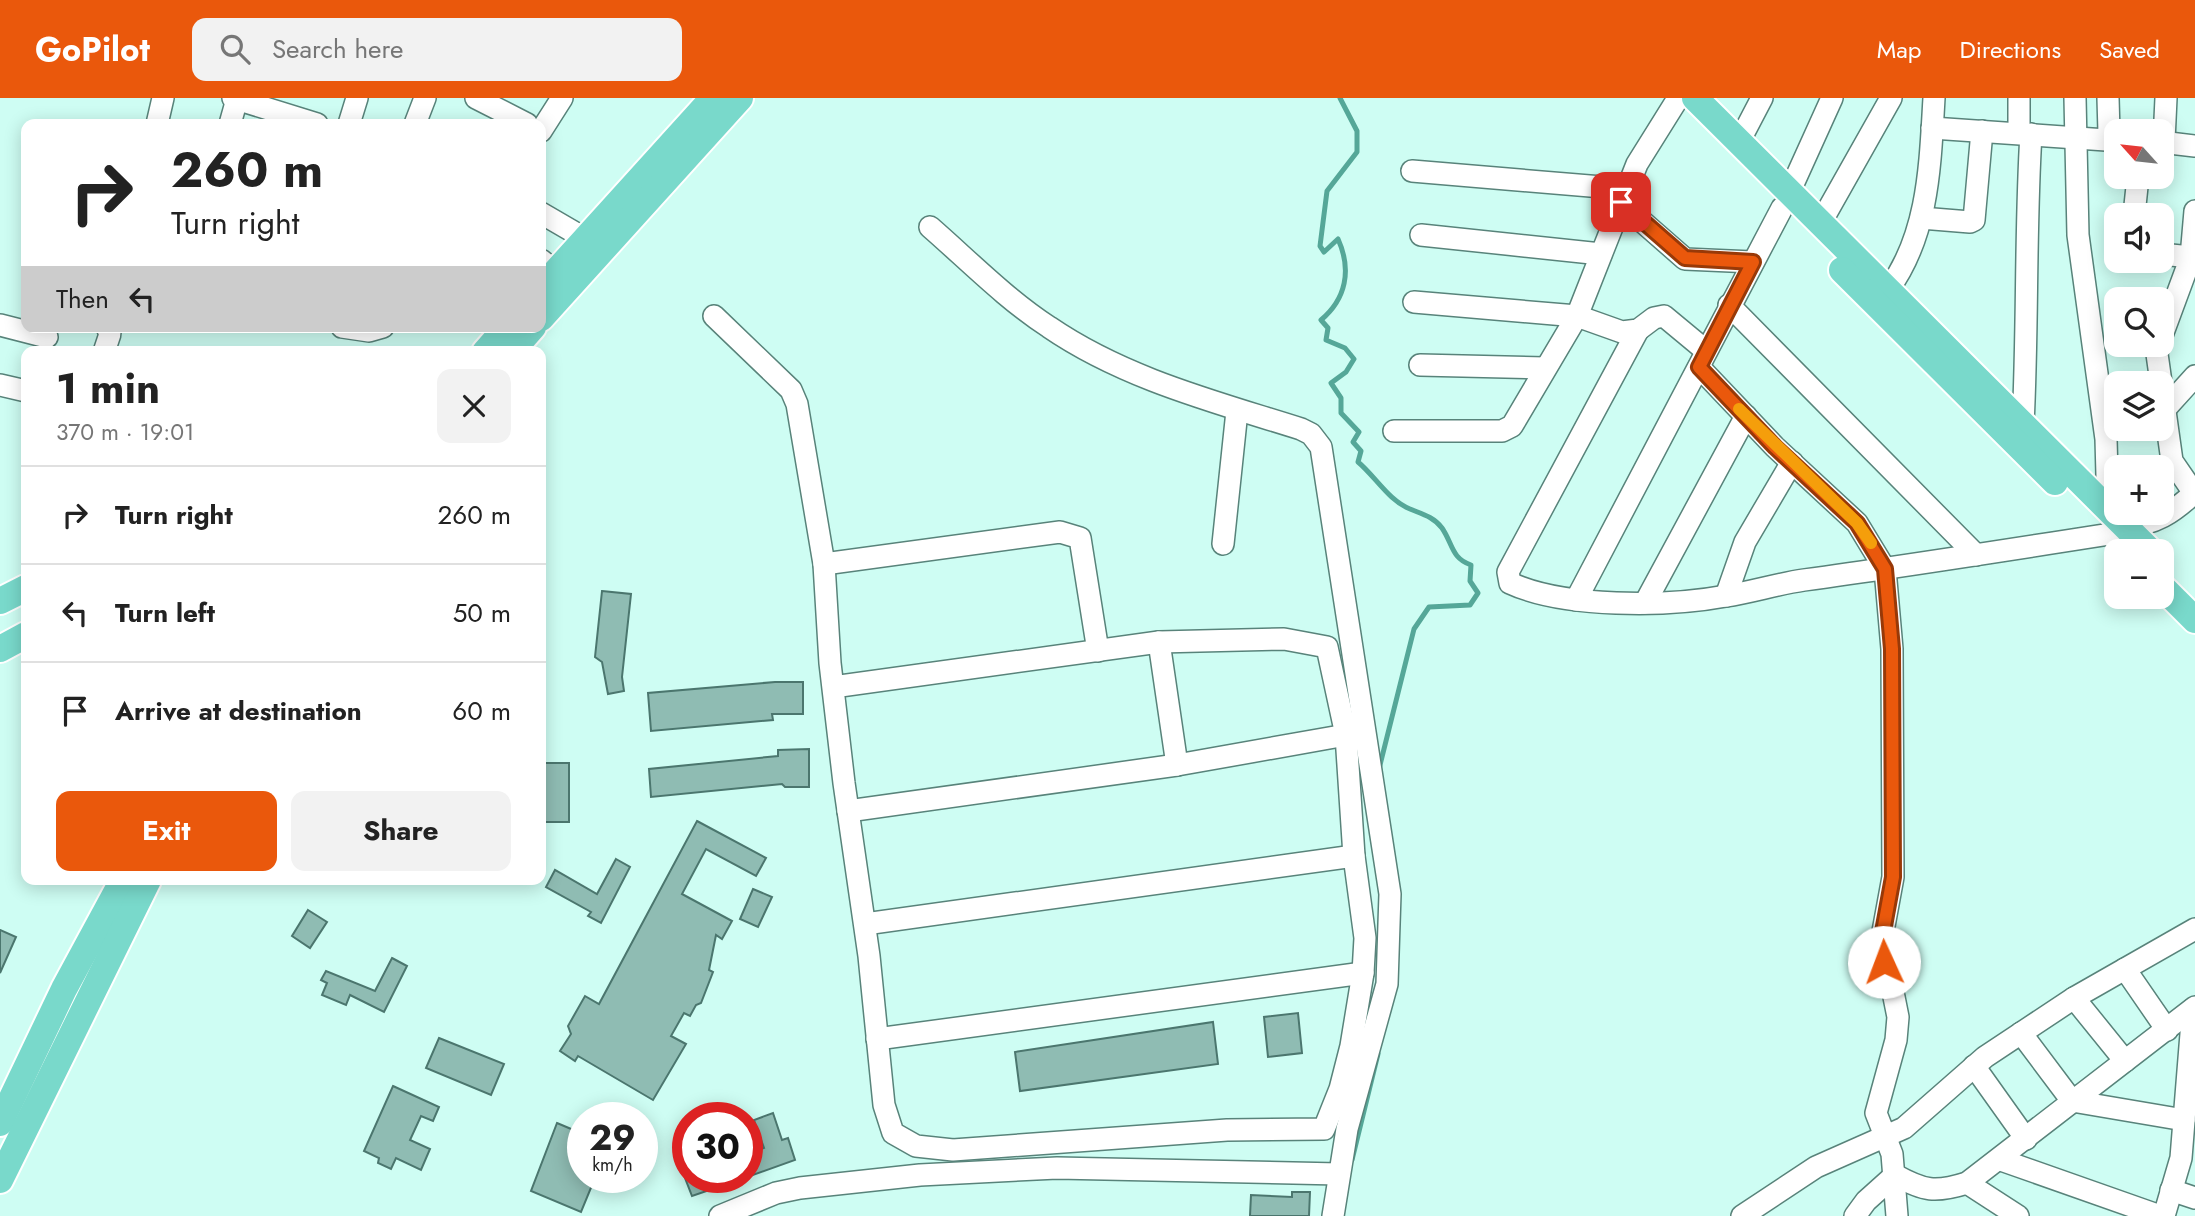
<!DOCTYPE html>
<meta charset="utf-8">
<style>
body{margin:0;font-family:Jost,sans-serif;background:#f2f2f2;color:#222;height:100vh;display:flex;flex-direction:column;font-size:26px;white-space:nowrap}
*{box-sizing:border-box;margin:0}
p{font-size:23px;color:#767676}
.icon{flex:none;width:38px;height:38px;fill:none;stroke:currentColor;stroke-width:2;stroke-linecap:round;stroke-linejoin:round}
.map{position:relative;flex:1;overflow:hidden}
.drawer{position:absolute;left:21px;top:248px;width:525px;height:539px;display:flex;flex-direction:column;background:#fff;border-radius:14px;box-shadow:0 4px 18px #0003}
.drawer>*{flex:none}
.guide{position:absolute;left:21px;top:21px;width:525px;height:214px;border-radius:14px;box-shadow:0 4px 18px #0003;background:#fff;color:#222;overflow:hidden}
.needle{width:46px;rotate:297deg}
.controls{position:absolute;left:2104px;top:21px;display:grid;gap:14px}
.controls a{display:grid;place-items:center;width:70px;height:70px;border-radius:14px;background:#fff;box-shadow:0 4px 18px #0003;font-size:35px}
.speed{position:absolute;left:567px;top:1004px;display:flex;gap:14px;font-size:35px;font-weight:700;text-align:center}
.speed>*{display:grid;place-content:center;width:91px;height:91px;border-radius:50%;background:#fff;box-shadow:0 4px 18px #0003;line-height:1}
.speed small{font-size:18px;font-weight:400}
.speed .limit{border:10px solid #d22;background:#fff;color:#111}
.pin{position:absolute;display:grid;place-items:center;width:60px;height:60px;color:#fff;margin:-30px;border-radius:14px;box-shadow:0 4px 10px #0006}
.me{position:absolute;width:77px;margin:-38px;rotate:358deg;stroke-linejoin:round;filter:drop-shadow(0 0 5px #0008)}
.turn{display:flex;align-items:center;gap:24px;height:147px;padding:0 35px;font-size:32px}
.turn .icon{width:91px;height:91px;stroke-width:2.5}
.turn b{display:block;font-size:49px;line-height:60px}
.then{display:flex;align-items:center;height:66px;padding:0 35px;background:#0003;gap:14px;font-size:26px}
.round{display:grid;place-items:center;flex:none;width:74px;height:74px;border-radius:14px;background:#f2f2f2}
.head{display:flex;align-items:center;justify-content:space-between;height:119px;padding:0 35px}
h1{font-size:42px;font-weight:700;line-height:52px}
.action{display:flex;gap:14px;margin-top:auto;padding:14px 35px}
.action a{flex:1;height:80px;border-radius:14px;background:#ea580c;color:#fff;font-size:28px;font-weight:700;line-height:80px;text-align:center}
.action a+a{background:#f2f2f2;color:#222}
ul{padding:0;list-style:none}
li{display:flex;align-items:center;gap:21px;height:98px;padding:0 35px;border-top:2px solid #e0e0e0}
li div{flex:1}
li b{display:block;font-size:26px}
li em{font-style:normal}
header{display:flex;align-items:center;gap:42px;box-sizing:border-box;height:98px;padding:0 35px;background:#ea580c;color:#fff}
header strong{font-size:33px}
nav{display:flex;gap:38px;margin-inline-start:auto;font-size:24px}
.search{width:490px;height:63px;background:#f2f2f2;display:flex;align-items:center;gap:18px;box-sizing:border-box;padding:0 24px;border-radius:14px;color:#767676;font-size:26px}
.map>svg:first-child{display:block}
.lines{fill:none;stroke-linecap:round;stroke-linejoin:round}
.stream{stroke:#55a798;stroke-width:5}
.building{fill:#8fbcb3;stroke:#4b766e;stroke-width:2}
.minor-casing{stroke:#58837a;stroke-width:24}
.major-casing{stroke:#fff;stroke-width:30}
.minor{stroke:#fff;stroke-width:21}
.major{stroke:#79d9cb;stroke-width:26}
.route-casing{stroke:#983908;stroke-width:18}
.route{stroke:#ea580c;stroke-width:12}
.slow{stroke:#f59e0b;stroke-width:12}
</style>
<header>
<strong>GoPilot</strong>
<div class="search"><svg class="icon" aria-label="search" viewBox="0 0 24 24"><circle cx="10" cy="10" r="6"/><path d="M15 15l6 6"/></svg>Search here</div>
<nav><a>Map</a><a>Directions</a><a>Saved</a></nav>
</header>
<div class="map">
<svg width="2195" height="1118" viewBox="0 0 2195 1118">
<rect width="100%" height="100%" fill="#cefdf3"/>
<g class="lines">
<g class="stream">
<path d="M1340 0 1357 33V54L1327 93 1320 148 1324 154 1338 141C1352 172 1346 201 1321 222L1328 230 1326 242 1345 250 1354 261 1346 274 1331 285 1341 300V315L1359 334 1353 344 1361 353 1358 364C1375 378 1389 403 1410 411 1422 416 1434 419 1442 430 1453 446 1451 460 1471 467L1470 483 1478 495 1470 507 1429 509 1414 531 1379 671"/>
<path d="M1352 1062 1378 956"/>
</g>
</g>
<g class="building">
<path d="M602 493 631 496 622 579 624 593 608 596 602 564 595 559Z"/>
<path d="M775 584H803V616H772L773 622 651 633 648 595Z"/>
<path d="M809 651V689H785L782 686 651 699 649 671 778 658V652Z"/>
<rect x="541" y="665" width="28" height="59"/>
<path d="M697 723 766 760 756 778 706 751 682 796 732 823 722 841 716 837 709 872 713 874 701 905 696 907 690 918 684 915 671 938 686 946 653 1002 578 958 575 963 560 953 571 936 568 928 585 898 599 906Z"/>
<path d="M616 761 630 769 601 825 588 818 591 814 546 789 555 772 597 796Z"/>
<path d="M753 791 772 799 758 829 740 821Z"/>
<path d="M308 812 327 824 310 850 292 838Z"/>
<path d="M0 832 16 839 0 875Z"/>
<path d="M392 860 407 868 384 914 350 897 346 907 322 897 327 885 321 882 326 873 375 893Z"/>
<path d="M1298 915 1302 955 1268 959 1264 919Z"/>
<path d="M1213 924 1218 966 1020 993 1015 954Z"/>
<path d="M439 940 504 966 491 997 426 970Z"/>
<path d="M393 988 439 1009 433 1023 421 1018 410 1042 430 1051 421 1072 396 1060 391 1071 378 1065 379 1060 364 1053Z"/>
<path d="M773 1015 782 1042 788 1040 795 1062 747 1079V1056L764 1050 754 1022Z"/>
<path d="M557 1025 583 1036V1080H595L581 1114 531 1093Z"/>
<path d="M685 1080H738L739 1082 692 1098Z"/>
<path d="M1292 1094H1310L1309 1118H1250L1251 1097 1292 1099Z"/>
</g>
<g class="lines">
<defs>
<g id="minor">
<path d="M233 0 317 26"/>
<path d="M476 0 527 26"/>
<path d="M2075 0 2078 137 2106 341 2108 414"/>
<path d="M157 26 163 0"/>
<path d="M230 26 237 1"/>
<path d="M349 26 357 0"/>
<path d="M415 26 425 0"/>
<path d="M1932 30 2106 42 2109 35 2108 0"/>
<path d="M541 33 562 0"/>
<path d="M2019 35V0"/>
<path d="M2164 43 2166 0"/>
<path d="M1739 44 1762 0"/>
<path d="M2161 44 2195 48"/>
<path d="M1412 73 1626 91"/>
<path d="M1789 95 1832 0"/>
<path d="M1621 105 1685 161 1753 164"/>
<path d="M541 115 584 140"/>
<path d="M2134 117 2138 79"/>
<path d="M1921 120 1970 124 1974 122 1982 33"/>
<path d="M1820 126 1891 0"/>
<path d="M930 129C969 163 1006 201 1049 229 1125 281 1216 304 1301 331L1311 336 1321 349 1390 796 1387 886 1347 1031 1333 1118"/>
<path d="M1421 137 1601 156"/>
<path d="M2161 156 2191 159"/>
<path d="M541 162 555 173"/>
<path d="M1888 192C1929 136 1930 67 1934 0"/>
<path d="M1414 204 1577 218 1622 234 1638 232 1654 220 1664 218 1705 252"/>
<path d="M1729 207 1976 457"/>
<path d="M714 218 791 292 797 306 824 466 830 565 844 685 869 858 884 1007 893 1035 916 1048 953 1052 1227 1032 1324 1031 1340 991 1351 948 1363 875 1365 840 1354 758 1346 637 1327 549 1284 541 1159 544 833 589"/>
<path d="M0 227 47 239"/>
<path d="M342 229 369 233 383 229"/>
<path d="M1638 232 1508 474 1510 485C1564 510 1667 509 1726 498 1752 494 1777 486 1804 482 1906 468 2008 452 2110 436"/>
<path d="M2161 240 2191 159 2195 113"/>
<path d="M2159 247 2157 256 2172 363 2194 395"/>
<path d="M104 254 110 236 107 229"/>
<path d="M1420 267 1545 270"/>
<path d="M1699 269 1775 349 1857 425 1885 471 1892 551 1893 779 1882 839 1898 919 1896 942 1876 1015 1892 1056 1897 1118"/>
<path d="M0 287 26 293"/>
<path d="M2166 310 2195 278"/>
<path d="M2023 326C2028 229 2025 132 2031 36"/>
<path d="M1394 333H1502L1512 328 1577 218 1637 66 1677 2"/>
<path d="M2125 428C2154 428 2174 414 2195 394"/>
<path d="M1223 446 1237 313"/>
<path d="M824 466 1060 434 1080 440 1098 553"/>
<path d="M1726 498 1745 444 1792 364"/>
<path d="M1576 502 1782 110"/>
<path d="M1645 505 1746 318"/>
<path d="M1159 544 1177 667"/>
<path d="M848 713 1177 667 1346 637"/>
<path d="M865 826 1354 758"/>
<path d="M2125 871 2167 932"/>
<path d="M2074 900 2125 963"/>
<path d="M2021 935 2072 1003 2184 1022"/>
<path d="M877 941 1363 875"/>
<path d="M1974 968 2026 1041"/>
<path d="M2001 1062 2160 1118"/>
<path d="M1967 1085 2018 1118"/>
<path d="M2171 1092 2195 1100"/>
<path d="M720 1118 776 1095 800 1090 920 1077 1057 1070 1339 1076"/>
<path d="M1742 1118 1816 1069 1904 1030 1985 959 2074 900 2195 831"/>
<path d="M1855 1118 1866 1103 1895 1077C1924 1093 1935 1095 1967 1085L2195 909"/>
<path d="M2164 1118 2181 1060 2193 911"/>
</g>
<g id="major">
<path d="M1695 0 2150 453"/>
<path d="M1842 172 2055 384"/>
<path d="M541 190 713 0"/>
<path d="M541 220 740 0"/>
<path d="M485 254 507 229"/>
<path d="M511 254 533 229"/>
<path d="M2161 488 2195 522"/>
<path d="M0 503 26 490"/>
<path d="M0 551 26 537"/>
<path d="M0 1025 64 891 123 782"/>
<path d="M0 1082 148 782"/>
</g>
</defs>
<use href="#minor" class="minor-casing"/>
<use href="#major" class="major-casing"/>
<use href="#minor" class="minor"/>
<use href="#major" class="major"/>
</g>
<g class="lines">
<defs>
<path id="route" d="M1621 104 1685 160 1753 164 1699 269 1775 349 1857 425 1885 471 1892 551 1893 779 1882 839 1884 864"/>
</defs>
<use href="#route" class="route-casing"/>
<use href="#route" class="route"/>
<path class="slow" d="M1739 311 1857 425 1871 445"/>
</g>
</svg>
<div class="controls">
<a><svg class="needle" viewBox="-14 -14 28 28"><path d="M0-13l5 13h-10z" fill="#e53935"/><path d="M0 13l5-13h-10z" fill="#767676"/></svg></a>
<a><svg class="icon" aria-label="sound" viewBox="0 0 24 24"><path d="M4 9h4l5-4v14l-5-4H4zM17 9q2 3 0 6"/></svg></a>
<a><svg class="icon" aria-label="search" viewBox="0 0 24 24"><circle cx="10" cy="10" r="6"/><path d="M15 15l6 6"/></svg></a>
<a><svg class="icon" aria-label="layers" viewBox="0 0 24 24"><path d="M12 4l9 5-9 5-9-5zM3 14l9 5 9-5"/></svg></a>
<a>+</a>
<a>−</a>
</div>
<div class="speed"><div>29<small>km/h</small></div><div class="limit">30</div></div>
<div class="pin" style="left:1621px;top:104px;background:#d93025"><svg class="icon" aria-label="arrive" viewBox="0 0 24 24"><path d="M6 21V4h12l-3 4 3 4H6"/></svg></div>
<svg class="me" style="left:1884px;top:864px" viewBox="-20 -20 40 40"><circle r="19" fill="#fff"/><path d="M0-13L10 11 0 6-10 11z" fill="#ea580c"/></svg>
<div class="guide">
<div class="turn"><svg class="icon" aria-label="right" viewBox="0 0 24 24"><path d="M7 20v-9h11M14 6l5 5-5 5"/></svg><div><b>260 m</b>Turn right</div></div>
<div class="then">Then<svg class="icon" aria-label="left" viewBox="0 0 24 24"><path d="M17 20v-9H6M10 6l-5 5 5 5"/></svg></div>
</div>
<section class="drawer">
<div class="head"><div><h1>1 min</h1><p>370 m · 19:01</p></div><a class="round"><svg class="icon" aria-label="close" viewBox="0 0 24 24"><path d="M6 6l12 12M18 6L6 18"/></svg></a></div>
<ul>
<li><svg class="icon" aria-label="right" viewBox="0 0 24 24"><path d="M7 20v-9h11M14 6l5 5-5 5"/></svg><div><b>Turn right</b></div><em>260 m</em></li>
<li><svg class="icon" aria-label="left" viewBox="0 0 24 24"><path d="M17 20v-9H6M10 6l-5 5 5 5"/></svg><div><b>Turn left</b></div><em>50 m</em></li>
<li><svg class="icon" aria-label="arrive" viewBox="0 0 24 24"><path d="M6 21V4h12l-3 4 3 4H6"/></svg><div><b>Arrive at destination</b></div><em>60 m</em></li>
</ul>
<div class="action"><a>Exit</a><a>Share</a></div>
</section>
</div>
